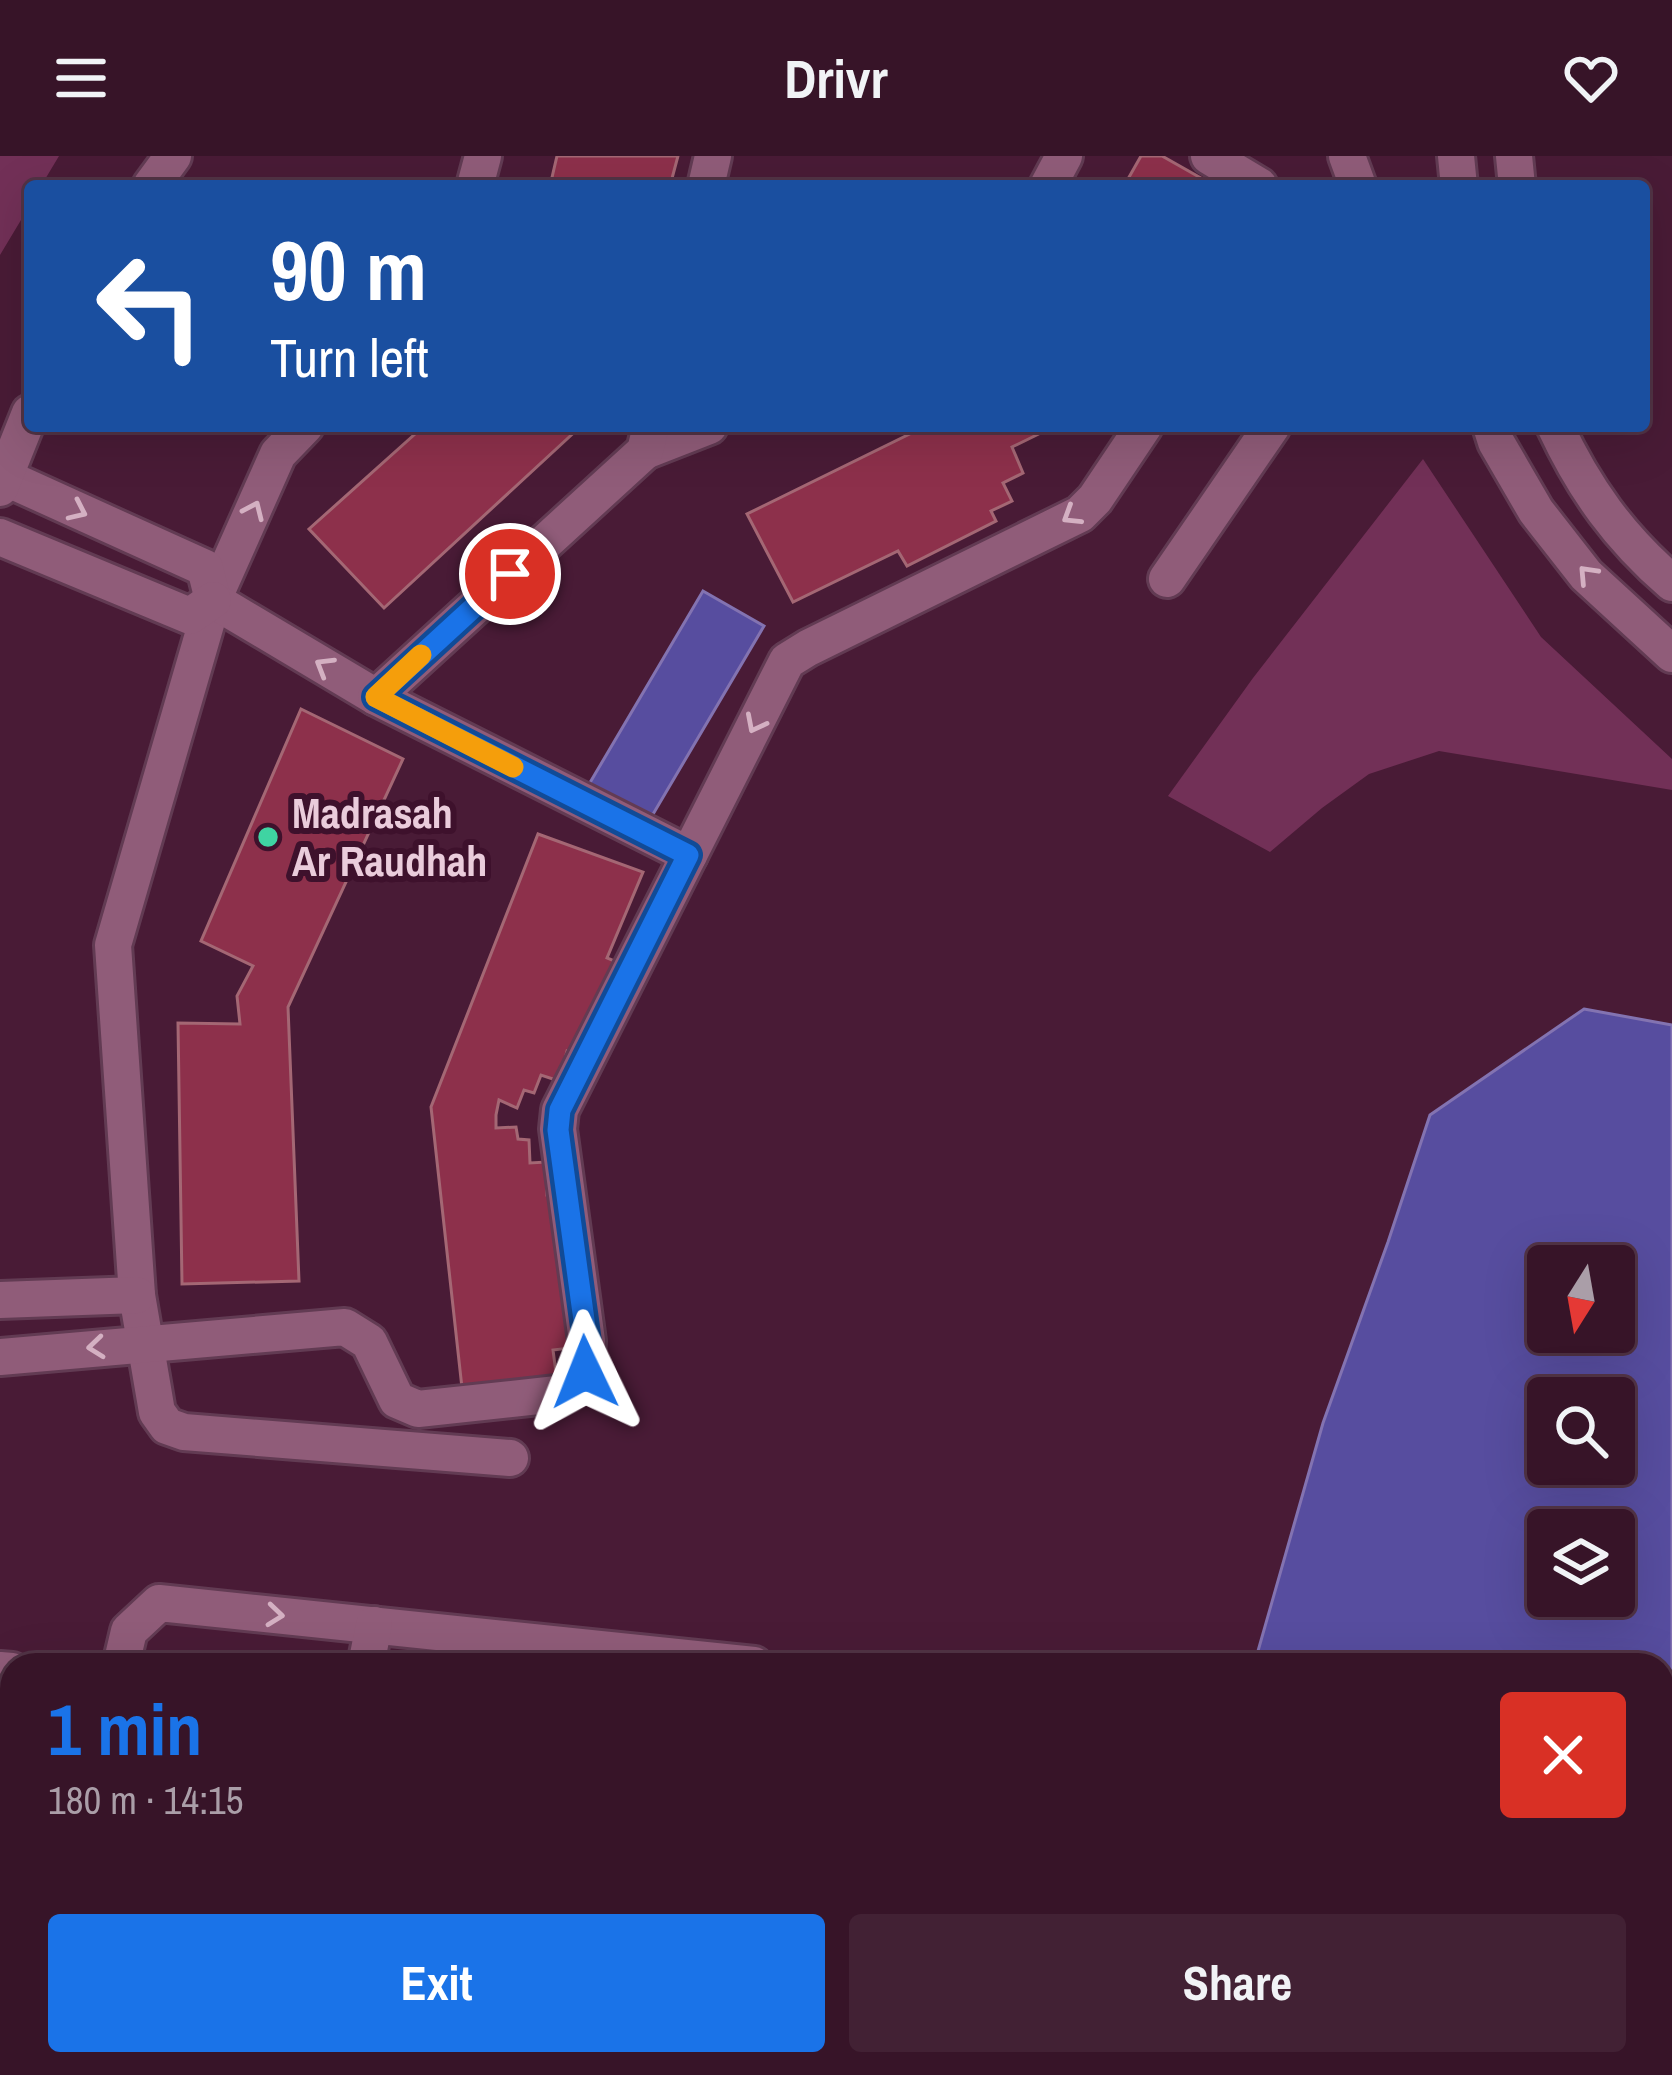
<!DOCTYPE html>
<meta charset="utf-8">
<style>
body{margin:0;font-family:"Archivo Narrow",sans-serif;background:#422134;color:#f1f3f6;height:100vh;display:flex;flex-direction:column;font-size:45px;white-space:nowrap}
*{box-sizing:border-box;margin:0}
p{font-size:39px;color:#aa9ea8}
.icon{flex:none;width:66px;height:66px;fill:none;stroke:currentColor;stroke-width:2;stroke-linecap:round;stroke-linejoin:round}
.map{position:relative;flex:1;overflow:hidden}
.details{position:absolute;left:0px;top:1497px;width:1674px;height:423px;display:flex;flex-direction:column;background:#371428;border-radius:36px 36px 0 0;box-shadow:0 12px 48px #0002,0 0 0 3px #513345}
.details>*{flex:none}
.guide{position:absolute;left:24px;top:24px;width:1626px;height:252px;border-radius:12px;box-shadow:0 12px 48px #0002,0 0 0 3px #513345;background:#1a4fa0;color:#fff;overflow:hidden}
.needle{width:78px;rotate:191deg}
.controls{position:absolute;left:1527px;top:1089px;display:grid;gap:24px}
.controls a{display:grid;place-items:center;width:108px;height:108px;border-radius:12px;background:#371428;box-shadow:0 12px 48px #0002,0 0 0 3px #513345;font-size:60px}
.pin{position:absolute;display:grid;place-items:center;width:102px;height:102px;color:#fff;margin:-51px;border:6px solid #fff;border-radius:50%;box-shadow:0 3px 12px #0007}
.me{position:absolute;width:132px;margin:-66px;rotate:358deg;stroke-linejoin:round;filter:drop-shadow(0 0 9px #0008)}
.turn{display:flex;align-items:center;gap:42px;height:252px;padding:0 48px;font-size:54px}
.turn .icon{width:156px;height:156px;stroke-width:2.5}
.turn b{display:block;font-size:84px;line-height:102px}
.round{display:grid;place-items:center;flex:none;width:126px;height:126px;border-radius:12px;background:#422134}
.headline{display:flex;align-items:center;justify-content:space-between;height:204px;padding:0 48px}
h1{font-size:72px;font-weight:700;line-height:90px;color:#1a73e8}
.cta{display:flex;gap:24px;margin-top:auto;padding:24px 48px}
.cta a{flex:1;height:138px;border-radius:12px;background:#1a73e8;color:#fff;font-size:48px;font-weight:700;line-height:138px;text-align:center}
.cta a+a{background:#422134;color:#f1f3f6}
header{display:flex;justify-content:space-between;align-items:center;height:156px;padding:0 48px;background:#371428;font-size:54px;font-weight:700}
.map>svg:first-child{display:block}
.green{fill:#723057}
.water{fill:#574d9f;stroke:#8373b1;stroke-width:3;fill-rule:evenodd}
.building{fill:#8d304b;stroke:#a46774;stroke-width:3}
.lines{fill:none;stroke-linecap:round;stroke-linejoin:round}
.minor-casing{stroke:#623b53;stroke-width:42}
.minor{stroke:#905c79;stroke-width:36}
.oneway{stroke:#d4b0c2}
.route-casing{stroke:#114b97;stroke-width:30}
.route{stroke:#1a73e8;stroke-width:21}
.slow{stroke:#f59e0b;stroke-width:21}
.poi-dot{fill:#3fd4a2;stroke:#3e112c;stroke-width:4.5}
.labels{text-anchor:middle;stroke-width:12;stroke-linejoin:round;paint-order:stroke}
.poi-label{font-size:42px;font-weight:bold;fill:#eaccdb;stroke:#3e112c;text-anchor:start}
</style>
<header><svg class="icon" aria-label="menu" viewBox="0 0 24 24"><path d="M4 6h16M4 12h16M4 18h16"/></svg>Drivr<svg class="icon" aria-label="heart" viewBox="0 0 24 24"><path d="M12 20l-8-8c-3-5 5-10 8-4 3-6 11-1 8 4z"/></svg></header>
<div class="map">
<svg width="1672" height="1919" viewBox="0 0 1672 1919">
<rect width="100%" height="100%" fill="#491b36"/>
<g class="green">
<path d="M0 0H59L41 30H30V49L0 99Z"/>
<path d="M1423 303 1541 481 1672 603V634L1439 595 1369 618 1322 652 1270 696 1168 640 1253 522Z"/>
</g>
<g class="water">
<path d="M703 435 764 470 649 665 588 630Z"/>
<path d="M1584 853 1672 869V1919H1205L1202 1908H1662V1509H1254L1323 1267 1388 1086 1430 959ZM1548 1110H1614V1176H1548ZM1548 1242H1614V1308H1548ZM1548 1374H1614V1440H1548Z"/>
</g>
<g class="building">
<path d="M557 0H678L670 30H550Z"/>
<path d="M1141 0H1162L1215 30H1124Z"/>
<path d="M424 270H581L384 452 309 373Z"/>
<path d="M926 270H1055L1012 291 1023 317 1003 327 1012 345 991 355 996 365 907 410 898 395 793 446 747 358Z"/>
<path d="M301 553 403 603 288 851 299 1125 182 1128 178 867 240 868 237 840 253 810 201 785Z"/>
<path d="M538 678 643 716 607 802 622 808 582 902 567 895 559 925 541 919 534 937 524 934 517 952 499 944 496 959V972L516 971 518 983 529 984 530 1007 546 1006 547 1039H564L570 1192 553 1194 558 1232 463 1241 431 951Z"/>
<path d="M149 1908H336L335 1919H148Z"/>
</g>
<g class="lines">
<defs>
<g id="minor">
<path d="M1209 0 1259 30"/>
<path d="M1347 0 1358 30"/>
<path d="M1456 0 1459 30"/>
<path d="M1514 0 1517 30"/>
<path d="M151 30 173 0"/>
<path d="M475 30 483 0"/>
<path d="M706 30 713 0"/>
<path d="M1048 30 1064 0"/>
<path d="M305 270 278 298 213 444 113 789 137 1139 157 1256 167 1270 184 1276 510 1302"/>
<path d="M1491 270 1496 286 1536 355 1586 419 1672 498"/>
<path d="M1555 270C1585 334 1619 381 1672 427"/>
<path d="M645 295 709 270"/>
<path d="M4 321 205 412 213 444 376 541 689 699"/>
<path d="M0 332 30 257"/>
<path d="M0 381 190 460 213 444"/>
<path d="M1167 423 1272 270"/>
<path d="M376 541 645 295 651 270"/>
<path d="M0 1144 137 1139"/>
<path d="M0 1201 345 1171 369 1186 397 1244 418 1253 566 1237 585 1216 587 1185 558 973 560 954 787 505 808 492 1080 358 1095 343 1144 270"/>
<path d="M121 1509 129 1475 159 1447 754 1509"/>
<path d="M366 1509 374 1469"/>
<path d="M0 1514 12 1515"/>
<path d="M0 1572 12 1573"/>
<path d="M738 1908 851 1919"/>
<path d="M89 1919 90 1908"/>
<path d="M401 1919 402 1908"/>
<path d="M506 1919 507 1908"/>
</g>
</defs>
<use href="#minor" class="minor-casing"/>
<use href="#minor" class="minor"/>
</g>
<defs><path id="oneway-chevron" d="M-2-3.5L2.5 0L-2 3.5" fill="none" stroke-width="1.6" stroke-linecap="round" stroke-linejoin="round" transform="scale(3)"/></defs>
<g class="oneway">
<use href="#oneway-chevron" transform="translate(254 354) rotate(-66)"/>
<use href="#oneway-chevron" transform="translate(78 355) rotate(25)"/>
<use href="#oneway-chevron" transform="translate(1071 360) rotate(148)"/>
<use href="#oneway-chevron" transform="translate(1587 418) rotate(-133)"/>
<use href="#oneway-chevron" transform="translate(324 510) rotate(-149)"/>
<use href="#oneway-chevron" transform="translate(755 568) rotate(117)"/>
<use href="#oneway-chevron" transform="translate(96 1191) rotate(174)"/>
<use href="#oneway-chevron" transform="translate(275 1459) rotate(6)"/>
</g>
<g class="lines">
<defs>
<path id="route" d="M510 418 376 541 688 699 560 954 558 974 587 1186 585 1216"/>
</defs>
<use href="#route" class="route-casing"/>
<use href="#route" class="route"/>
<path class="slow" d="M421 499 376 541 513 611"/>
</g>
<circle class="poi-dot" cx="268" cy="681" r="12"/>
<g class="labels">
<g class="poi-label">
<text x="292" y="672">Madrasah<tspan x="292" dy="48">Ar Raudhah</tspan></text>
</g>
</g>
</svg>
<div class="controls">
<a><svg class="needle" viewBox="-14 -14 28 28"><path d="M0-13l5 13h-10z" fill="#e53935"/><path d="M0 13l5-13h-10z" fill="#aa9ea8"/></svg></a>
<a><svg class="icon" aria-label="search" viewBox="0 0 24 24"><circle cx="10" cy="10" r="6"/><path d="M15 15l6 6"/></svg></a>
<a><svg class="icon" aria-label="layers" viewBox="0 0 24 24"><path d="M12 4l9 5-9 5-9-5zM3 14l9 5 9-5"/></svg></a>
</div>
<div class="pin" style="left:510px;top:418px;background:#d93025"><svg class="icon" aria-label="arrive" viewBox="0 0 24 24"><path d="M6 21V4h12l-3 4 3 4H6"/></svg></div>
<svg class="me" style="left:585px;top:1216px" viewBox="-20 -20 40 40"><path d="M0-17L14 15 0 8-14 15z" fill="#1a73e8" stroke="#fff" stroke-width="4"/></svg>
<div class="guide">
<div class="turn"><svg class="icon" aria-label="left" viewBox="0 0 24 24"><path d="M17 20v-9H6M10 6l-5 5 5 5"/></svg><div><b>90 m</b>Turn left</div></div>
</div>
<section class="details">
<div class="headline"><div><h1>1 min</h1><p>180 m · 14:15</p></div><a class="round" style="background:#d93025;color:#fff"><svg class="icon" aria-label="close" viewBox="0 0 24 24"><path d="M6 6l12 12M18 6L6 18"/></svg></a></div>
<div class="cta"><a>Exit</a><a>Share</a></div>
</section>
</div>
